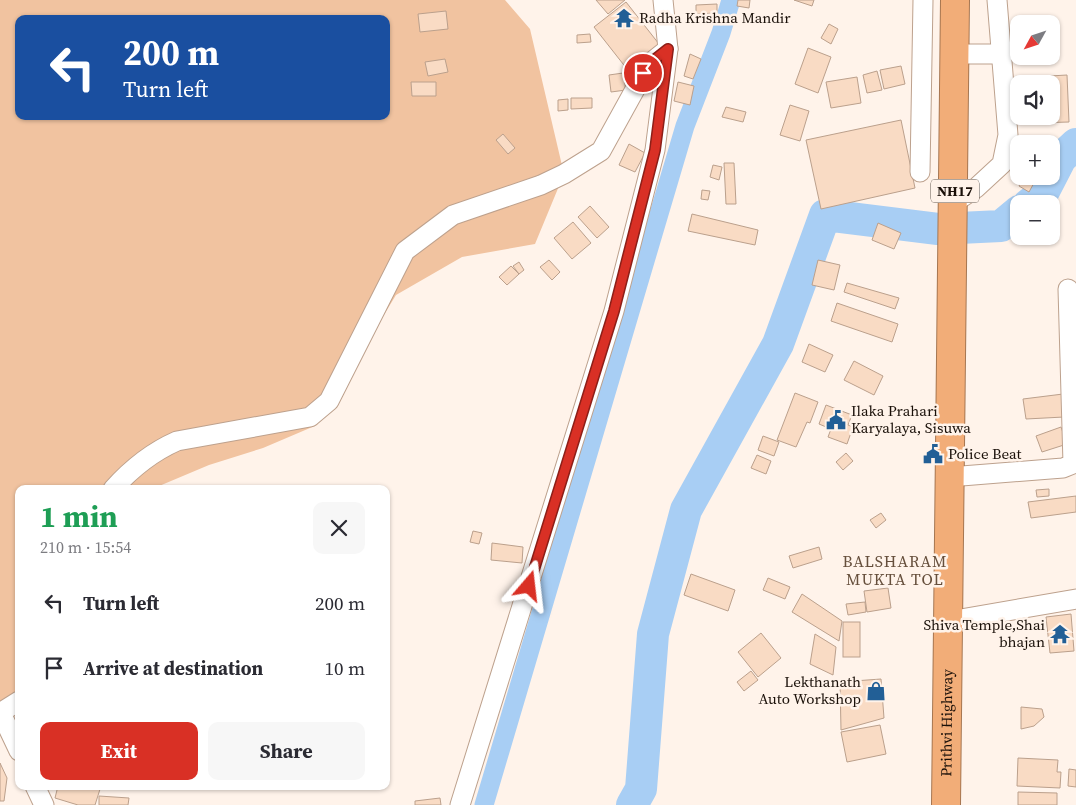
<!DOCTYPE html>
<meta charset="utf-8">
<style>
body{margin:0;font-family:"Source Serif 4",serif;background:#f7f7f7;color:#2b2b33;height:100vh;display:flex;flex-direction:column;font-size:19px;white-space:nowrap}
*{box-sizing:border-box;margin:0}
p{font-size:16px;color:#7c7c81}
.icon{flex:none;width:28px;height:28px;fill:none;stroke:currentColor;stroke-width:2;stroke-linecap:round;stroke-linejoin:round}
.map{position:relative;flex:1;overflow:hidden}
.sheet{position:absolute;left:15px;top:485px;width:375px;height:305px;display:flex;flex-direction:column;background:#fff;border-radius:10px;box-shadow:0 1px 4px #0004}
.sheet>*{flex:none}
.hud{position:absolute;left:15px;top:15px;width:375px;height:105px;border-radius:10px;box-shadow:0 1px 4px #0004;background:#1a4fa0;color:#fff;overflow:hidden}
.needle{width:32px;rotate:230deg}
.controls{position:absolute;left:1010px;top:15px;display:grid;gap:10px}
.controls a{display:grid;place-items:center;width:50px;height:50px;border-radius:10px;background:#fff;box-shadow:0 1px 4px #0004;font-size:25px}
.pin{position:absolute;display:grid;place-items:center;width:42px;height:42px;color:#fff;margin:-21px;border:2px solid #fff;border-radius:50%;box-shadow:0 1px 5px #0007}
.me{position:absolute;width:55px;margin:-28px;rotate:17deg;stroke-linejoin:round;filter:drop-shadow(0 0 4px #0008)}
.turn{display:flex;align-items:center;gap:18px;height:105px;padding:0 25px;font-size:22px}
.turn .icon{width:65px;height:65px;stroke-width:2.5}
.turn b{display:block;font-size:35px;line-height:42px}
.round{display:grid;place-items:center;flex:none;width:52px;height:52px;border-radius:10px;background:#f7f7f7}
.summary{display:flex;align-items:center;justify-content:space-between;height:85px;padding:0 25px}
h1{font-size:30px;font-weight:700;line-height:38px;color:#1e9e55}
.action{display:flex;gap:10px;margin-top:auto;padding:10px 25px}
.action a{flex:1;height:58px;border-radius:10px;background:#d93025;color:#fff;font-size:20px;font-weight:700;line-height:58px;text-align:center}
.action a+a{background:#f7f7f7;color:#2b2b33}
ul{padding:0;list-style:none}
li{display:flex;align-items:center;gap:15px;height:65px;padding:0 25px}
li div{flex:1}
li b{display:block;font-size:19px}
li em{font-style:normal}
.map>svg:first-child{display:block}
.green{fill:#f1c3a0;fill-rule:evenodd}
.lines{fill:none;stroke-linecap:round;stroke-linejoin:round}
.canal{stroke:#a8cef4;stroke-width:19}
.river{stroke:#a8cef4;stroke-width:32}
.building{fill:#f9dbc4;stroke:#bba08c}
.minor-casing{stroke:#bda18d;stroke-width:21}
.highway-casing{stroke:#a67651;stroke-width:30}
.minor{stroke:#fff;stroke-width:19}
.highway{stroke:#f2ad78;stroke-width:28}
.route-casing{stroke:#8d1f18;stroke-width:12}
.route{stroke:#d93025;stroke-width:9}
.labels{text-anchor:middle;stroke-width:5;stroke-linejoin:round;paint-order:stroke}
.shield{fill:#fff3ea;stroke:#5f544c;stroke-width:1}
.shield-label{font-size:14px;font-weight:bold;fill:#1a1009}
.poi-label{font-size:15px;fill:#1a1009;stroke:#fff3ea;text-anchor:start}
.street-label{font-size:15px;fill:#1a1009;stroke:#fff3ea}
.neighbourhood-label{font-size:16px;letter-spacing:1px;fill:#664f3c;stroke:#fff3ea}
</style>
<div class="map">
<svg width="1076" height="805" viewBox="0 0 1076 805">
<rect width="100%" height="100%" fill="#fff3ea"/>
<path class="green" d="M0 0H505L530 29 564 174 535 244 462 257 396 295 317 425 263 448 209 465 152 489H19V703L0 728ZM19 19H386V116H19Z"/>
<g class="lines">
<path class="canal" d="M484 805 685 126 721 33 731 0"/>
<g class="river">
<path d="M1029 204 1043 193 1061 158 1076 144"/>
<path d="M632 805 641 789 653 634 686 510 778 344 825 215 938 229 1001 226 1019 211"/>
</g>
</g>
<g class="building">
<path d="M596 0H625L608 14Z"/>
<path d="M738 0H750L749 8 737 6Z"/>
<path d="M794 0H814L812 6Z"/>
<path d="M626 2 659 44 627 69 594 27Z"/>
<path d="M717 4V13L696 14V5Z"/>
<path d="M446 11 448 29 420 32 418 14Z"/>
<path d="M829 24 838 29 831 44 821 38Z"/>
<path d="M590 34 591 42 577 43V35Z"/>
<path d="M808 48 831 57 818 93 795 84Z"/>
<path d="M690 54 701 59 693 79 684 76Z"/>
<path d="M445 59 448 72 428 76 425 62Z"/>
<path d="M901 66 905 84 884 89 880 70Z"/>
<path d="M877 71 882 90 867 93 863 75Z"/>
<path d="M623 73 626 90 611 92 609 75Z"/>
<path d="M1067 75 1069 122 1034 123 1033 116H1051V84H1032V77Z"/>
<path d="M857 77 861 103 831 108 826 82Z"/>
<path d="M411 82H436V96H412Z"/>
<path d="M678 82 694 86 690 105 674 101Z"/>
<path d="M571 98H592V108L571 109Z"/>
<path d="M568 99V110L558 111V100Z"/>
<path d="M790 105 809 111 800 141 780 135Z"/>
<path d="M726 107 746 112 743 122 722 117Z"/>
<path d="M901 120 915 188 821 209 806 140Z"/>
<path d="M503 134 515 148 508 154 496 140Z"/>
<path d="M629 144 645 153 635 172 619 165Z"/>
<path d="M724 163H734L736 204H726Z"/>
<path d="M713 165 722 167 719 180 710 177Z"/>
<path d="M1024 176 1035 181 1029 192 1019 186Z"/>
<path d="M702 190 710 191 708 200 701 199Z"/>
<path d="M590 206 609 227 597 238 578 217Z"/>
<path d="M692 214 758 230 755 245 688 231Z"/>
<path d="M573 222 591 243 572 259 554 238Z"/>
<path d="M878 223 901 233 894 249 872 240Z"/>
<path d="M549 260 560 272 552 280 540 267Z"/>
<path d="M818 260 840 265 834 290 812 285Z"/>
<path d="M519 262 524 270 519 274 513 266Z"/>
<path d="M511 266 519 274 507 285 499 277Z"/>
<path d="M847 283 899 298 895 309 844 292Z"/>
<path d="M837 303 898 324 892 342 831 321Z"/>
<path d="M809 344 833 355 825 372 802 362Z"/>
<path d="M854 361 883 376 874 395 844 380Z"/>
<path d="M795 393 818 402 810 423 807 422 796 447 777 440Z"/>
<path d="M1063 394 1064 417 1026 419 1023 399Z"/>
<path d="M826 405 852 415 848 425 853 427 847 444 828 437 831 429 819 424Z"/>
<path d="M1061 427 1067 444 1042 452 1036 436Z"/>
<path d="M763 436 779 442 774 456 758 450Z"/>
<path d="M846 453 853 461 843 470 836 462Z"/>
<path d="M757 455 771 461 766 474 751 468Z"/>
<path d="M1049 489V496L1037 497 1036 490Z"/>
<path d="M1076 496V512L1031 518 1028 502Z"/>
<path d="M881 513 886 520 876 528 870 520Z"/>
<path d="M473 531 482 533 479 544 470 542Z"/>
<path d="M492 543 523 547 522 563 491 560Z"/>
<path d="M819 547 822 559 793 568 789 556Z"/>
<path d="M691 574 735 590 728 611 684 595Z"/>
<path d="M768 578 790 587 785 599 763 590Z"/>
<path d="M888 588 891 608 867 612 864 591Z"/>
<path d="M802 594 842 621 839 641 792 612Z"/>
<path d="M865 602 866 612 848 615 846 604Z"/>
<path d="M1071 614 1074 651 1050 653 1046 617Z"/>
<rect x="843" y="622" width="17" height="35"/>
<path d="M761 633 781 658 758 677 738 652Z"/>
<path d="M815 634 836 647 833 675 810 664Z"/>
<path d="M751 671 758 680 744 691 737 682Z"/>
<path d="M881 679 884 718 841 730 840 682Z"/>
<path d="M1021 707 1042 709 1044 717 1034 726 1021 729Z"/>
<path d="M880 725 886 754 847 762 841 732Z"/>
<path d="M1018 758 1058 760 1057 772H1061L1060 788 1017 786Z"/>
<path d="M0 763 7 778 4 801H0Z"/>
<path d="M1069 769 1076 770V787L1068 786Z"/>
<path d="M58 786H101L95 805H78L55 798Z"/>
<path d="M1018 792 1057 793V805H1018Z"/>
<path d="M99 796 129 798 128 805H99Z"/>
<path d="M440 798 441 805H415V801Z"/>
</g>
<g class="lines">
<defs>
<g id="minor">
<path d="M956 54H1001"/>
<path d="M920 172 923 0"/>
<path d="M955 202 976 188 1002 164 1008 135 997 0"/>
<path d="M949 477 1063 468 1073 464 1068 289"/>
<path d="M113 489C131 469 152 452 177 441L310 417 329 401 405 251 453 215 541 185 564 174 601 151 649 64 668 49"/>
<path d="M949 621 1076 599"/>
<path d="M0 713 19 701"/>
<path d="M1 713 19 751"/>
<path d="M35 786 44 805"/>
<path d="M460 805 614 311 655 150 668 49 663 0"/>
</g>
<g id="highway">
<path id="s1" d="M946 805 955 0"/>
</g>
</defs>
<use href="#minor" class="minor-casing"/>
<use href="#highway" class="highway-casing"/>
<use href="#minor" class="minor"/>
<use href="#highway" class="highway"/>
</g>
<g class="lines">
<defs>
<path id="route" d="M529 586 614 311 655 150 668 49 649 64 643 73"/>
</defs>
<use href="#route" class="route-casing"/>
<use href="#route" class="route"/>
</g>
<defs>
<symbol id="temple-bare" viewBox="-9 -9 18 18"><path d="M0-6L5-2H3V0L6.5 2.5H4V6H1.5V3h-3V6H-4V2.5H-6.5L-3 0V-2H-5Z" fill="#225f96" stroke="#fff3ea" stroke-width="2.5" paint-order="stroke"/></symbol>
<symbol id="civic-bare" viewBox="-9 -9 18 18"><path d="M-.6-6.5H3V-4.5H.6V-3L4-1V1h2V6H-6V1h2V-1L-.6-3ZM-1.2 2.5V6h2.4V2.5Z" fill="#225f96" stroke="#fff3ea" stroke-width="2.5" paint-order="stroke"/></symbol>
<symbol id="shop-bare" viewBox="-9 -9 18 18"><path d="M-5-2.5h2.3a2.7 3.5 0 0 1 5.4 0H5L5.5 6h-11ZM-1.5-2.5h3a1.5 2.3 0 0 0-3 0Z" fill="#225f96" stroke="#fff3ea" stroke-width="2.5" paint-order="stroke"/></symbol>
</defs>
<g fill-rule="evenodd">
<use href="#temple-bare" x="610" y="4" width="28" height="28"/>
<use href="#civic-bare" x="822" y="406" width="28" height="28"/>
<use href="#civic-bare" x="919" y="440" width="28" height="28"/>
<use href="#temple-bare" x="1046" y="620" width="28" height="28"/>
<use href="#shop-bare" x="862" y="677" width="28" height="28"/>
</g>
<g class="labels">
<rect class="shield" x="931" y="179.5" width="48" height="23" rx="4"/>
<g class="shield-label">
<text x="955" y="196">NH17</text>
</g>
<g class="poi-label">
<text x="639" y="23">Radha Krishna Mandir</text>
<text x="851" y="416">Ilaka Prahari<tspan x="851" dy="17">Karyalaya, Sisuwa</tspan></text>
<text x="948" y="459">Police Beat</text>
<text x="1045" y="630" text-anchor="end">Shiva Temple,Shai<tspan x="1045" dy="17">bhajan</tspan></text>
<text x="861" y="687" text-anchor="end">Lekthanath<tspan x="861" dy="17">Auto Workshop</tspan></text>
</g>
<g class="street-label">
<text dy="5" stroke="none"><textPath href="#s1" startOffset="82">Prithvi Highway</textPath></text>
</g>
<g class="neighbourhood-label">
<text x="895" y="567">BALSHARAM<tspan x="895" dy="18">MUKTA TOL</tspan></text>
</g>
</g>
</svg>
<div class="controls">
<a><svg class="needle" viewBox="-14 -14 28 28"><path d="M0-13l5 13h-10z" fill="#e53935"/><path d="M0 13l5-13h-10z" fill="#7c7c81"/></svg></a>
<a><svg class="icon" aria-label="sound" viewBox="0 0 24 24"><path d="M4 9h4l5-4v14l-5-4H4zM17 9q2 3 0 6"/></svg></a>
<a>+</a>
<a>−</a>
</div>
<div class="pin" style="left:643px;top:73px;background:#d93025"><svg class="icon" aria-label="arrive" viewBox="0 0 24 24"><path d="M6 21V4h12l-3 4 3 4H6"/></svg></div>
<svg class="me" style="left:529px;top:586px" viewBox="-20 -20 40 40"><path d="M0-17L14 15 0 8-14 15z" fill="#d93025" stroke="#fff" stroke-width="4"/></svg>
<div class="hud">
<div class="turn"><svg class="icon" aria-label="left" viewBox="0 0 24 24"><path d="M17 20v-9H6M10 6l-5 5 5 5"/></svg><div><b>200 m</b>Turn left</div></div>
</div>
<section class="sheet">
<div class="summary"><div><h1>1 min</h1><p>210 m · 15:54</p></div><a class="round"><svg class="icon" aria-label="close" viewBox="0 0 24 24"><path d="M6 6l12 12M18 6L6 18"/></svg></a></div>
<ul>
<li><svg class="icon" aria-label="left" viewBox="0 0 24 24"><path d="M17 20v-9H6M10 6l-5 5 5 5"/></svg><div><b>Turn left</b></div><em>200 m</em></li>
<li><svg class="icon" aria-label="arrive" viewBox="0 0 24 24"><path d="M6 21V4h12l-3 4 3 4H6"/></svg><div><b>Arrive at destination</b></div><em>10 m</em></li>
</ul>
<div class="action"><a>Exit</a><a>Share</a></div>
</section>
</div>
